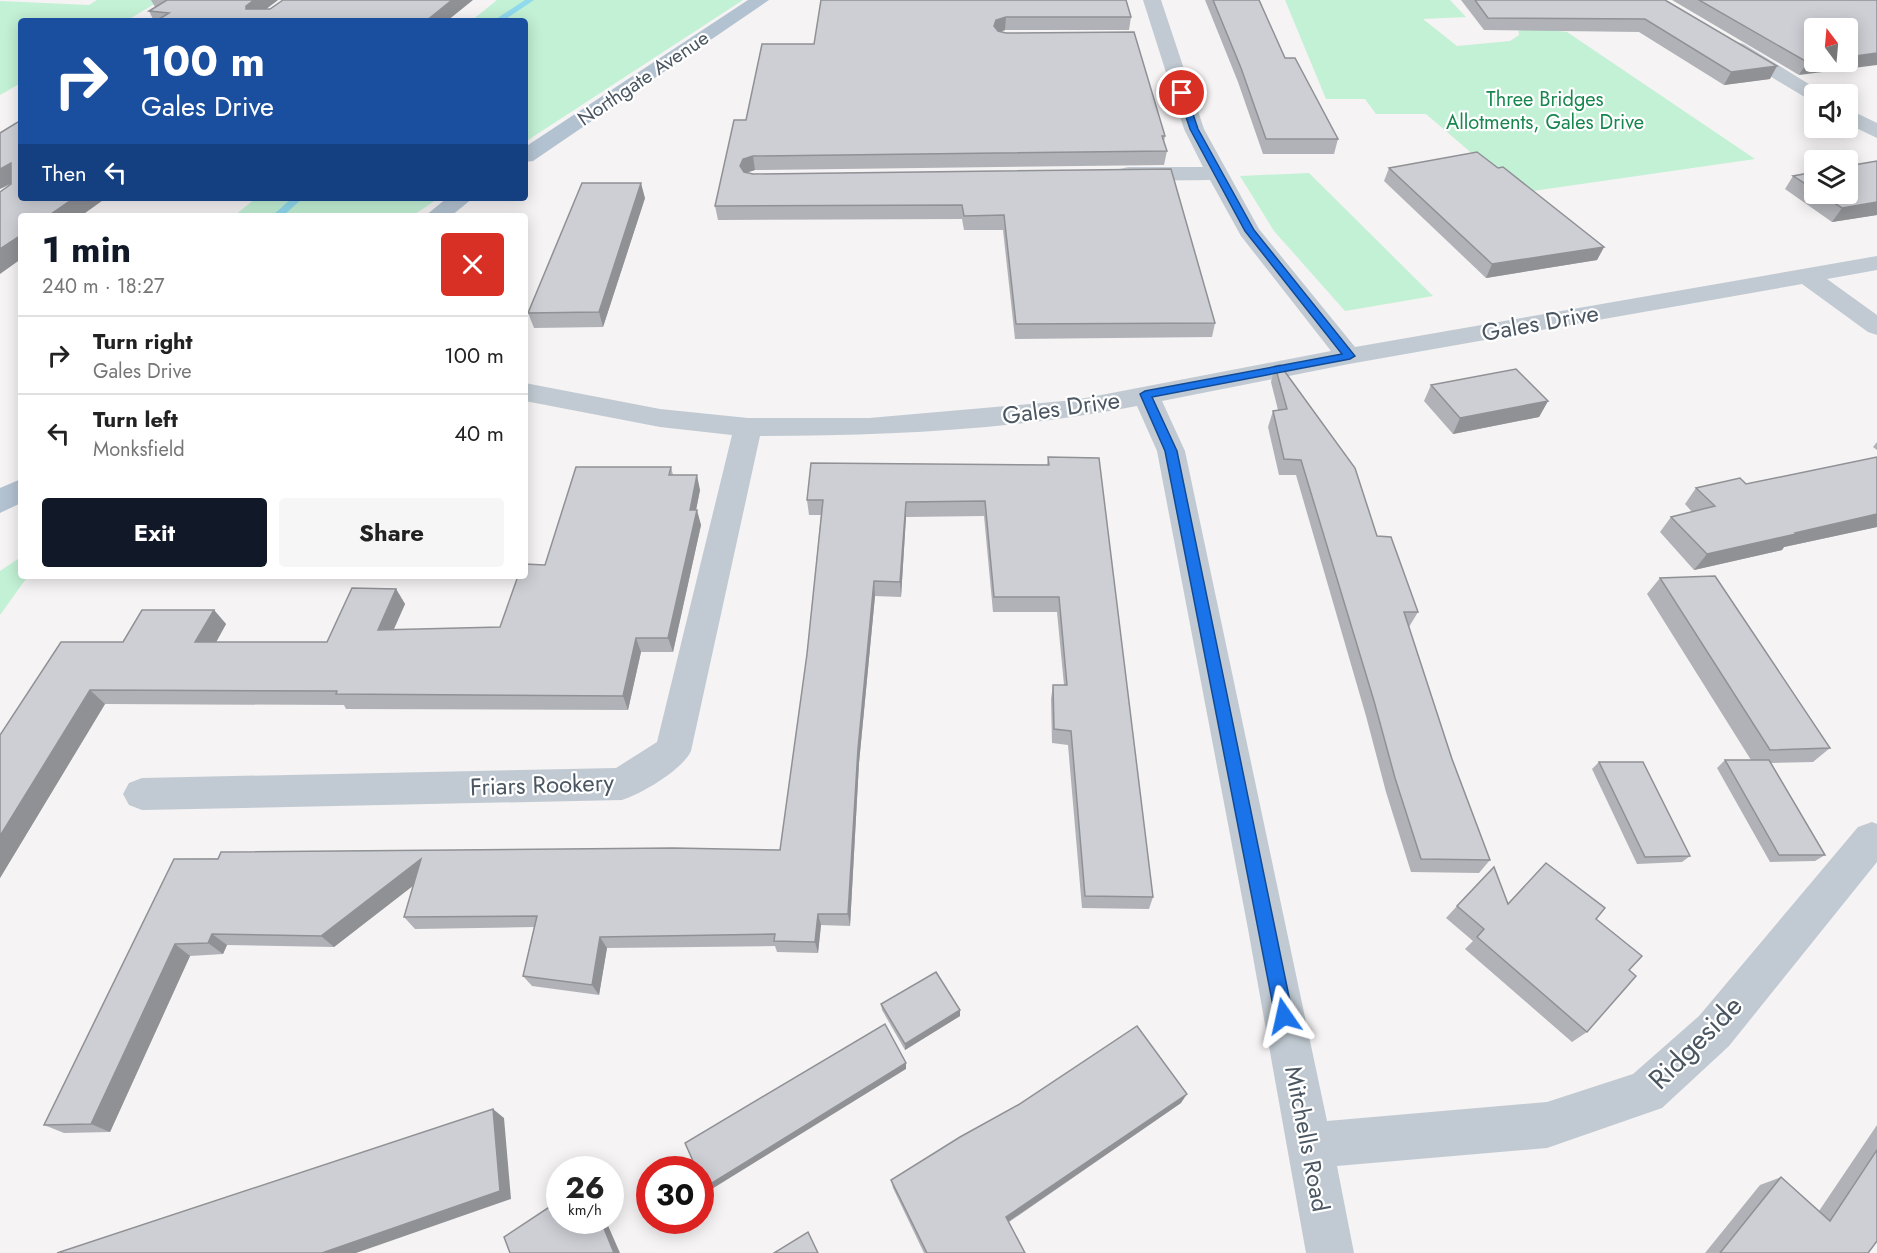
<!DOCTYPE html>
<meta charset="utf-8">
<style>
body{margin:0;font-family:Jost,sans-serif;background:#f6f6f6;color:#222;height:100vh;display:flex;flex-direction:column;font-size:22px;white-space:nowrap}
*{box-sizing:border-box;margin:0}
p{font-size:20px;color:#767676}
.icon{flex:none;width:33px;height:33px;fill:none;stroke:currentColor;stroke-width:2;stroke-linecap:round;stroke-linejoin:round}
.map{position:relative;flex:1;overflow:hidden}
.panel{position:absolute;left:18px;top:213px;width:510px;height:366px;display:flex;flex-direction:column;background:#fff;border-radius:6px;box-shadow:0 3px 15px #0003}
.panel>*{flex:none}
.hud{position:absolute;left:18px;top:18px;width:510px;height:183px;border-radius:6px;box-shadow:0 3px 15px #0003;background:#1a4fa0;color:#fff;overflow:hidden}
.needle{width:39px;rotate:344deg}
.buttons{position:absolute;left:1804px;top:18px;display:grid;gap:12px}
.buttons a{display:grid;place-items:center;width:54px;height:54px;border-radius:6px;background:#fff;box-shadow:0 3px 15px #0003;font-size:30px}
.speed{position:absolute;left:546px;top:1156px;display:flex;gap:12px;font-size:30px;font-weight:700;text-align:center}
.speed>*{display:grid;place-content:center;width:78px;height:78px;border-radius:50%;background:#fff;box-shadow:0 3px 15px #0003;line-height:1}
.speed small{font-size:15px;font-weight:400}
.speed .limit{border:9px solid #d22;background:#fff;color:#111}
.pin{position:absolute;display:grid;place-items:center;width:51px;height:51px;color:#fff;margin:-26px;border:3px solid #fff;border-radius:50%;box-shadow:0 2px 6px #0007}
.me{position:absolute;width:66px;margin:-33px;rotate:349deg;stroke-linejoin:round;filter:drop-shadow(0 0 4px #0008)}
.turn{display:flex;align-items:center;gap:21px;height:126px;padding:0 24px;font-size:27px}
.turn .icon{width:78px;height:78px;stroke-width:2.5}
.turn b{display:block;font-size:42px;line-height:51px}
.then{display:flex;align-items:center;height:57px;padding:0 24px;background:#0003;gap:12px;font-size:22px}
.round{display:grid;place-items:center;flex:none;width:63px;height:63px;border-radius:6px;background:#f6f6f6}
.head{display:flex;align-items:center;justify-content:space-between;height:102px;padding:0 24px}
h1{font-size:36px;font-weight:700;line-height:45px;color:#111827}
.button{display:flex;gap:12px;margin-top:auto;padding:12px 24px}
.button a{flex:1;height:69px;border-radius:6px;background:#111827;color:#fff;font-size:24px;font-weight:700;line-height:69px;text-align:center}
.button a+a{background:#f6f6f6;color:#222}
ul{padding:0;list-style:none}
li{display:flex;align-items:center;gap:18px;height:78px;padding:0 24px;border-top:2px solid #e0e0e0}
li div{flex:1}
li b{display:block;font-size:22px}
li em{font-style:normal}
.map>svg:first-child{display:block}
.green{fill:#c3f1d5}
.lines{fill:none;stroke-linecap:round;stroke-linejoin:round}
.stream{fill:#90daee;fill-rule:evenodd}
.street{fill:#c1cad2;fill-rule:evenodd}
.primary{fill:#b3c2d1;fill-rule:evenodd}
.wall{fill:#b0b2b7}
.shaded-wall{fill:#909195}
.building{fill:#cdcfd5;stroke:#909195;stroke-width:1.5}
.route{fill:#1a73e8;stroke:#114b97;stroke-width:1.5}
.labels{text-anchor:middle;stroke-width:4.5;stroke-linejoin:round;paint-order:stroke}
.far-street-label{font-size:20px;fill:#4a5661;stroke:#fff}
.far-park-label{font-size:20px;fill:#17864f;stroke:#fff}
.street-label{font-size:24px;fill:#4a5661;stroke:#fff}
.near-street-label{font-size:28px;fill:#4a5661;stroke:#fff}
</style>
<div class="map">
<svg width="1877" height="1253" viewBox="0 0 1877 1253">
<rect width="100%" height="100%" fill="#f5f3f3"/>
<g class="green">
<path d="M97 0H161L126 21H21V83L0 95V1L89 5Z"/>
<path d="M497 0H743L525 142V21H471Z"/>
<path d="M1285 0H1450L1466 17 1423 19 1457 46 1510 41 1519 35 1518 26 1567 32 1755 159 1518 193 1426 114H1376L1365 99H1326Z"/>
<path d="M1309 173 1433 296 1345 311 1274 231 1240 176Z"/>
<path d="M256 198H439L412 216H234Z"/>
<path d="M21 557V576H28L0 615V571Z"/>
</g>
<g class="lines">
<g class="stream">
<path d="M525 0H534L503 21H493Z"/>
<path d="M292 198H303L283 216H272Z"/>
</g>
<g class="street">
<path d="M1143 0H1161L1204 129 1259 229 1355 347 1877 256V270L1827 279 1877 315V335L1868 332 1802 284 1349 364 1162 401 1185 451 1327 1121 1547 1102 1633 1074 1699 1016 1858 827 1872 822 1877 824V862L1729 1046 1662 1108 1547 1148 1337 1166 1354 1253H1306L1248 929 1157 451 1137 406C1012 430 886 436 760 436L691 751C682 770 643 793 622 800L142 810 129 805 123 794 129 783 142 778 616 768 657 742 732 435 660 427 525 401V383L660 409 748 418H869L1075 400 1331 351 1241 236 1210 180 1128 181 1120 179 1117 174 1120 169 1128 167H1203L1184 129Z"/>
<path d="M1737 42 1744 44 1825 94H1815V101L1808 99 1730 52 1728 48 1730 44Z"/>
<path d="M1848 109 1877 123V138L1848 124Z"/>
</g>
<g class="primary">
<path d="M748 0H769L533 161 525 162V147Z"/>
<path d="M447 198H473L451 216H425Z"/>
<path d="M21 479V503L0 513V488Z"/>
</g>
</g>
<g class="wall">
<path d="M151 0H278L266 9 447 21H154L149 11 155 7Z"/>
<path d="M821 0 1131 17 1129 30H1005L1000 32 1165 136 1164 142 1167 151 1164 165 755 170 746 173 753 174 1171 169 1215 323 1212 337 1015 339 1003 230H964L962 219 718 220 715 206 746 120 814 44Z"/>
<path d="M1205 0H1259L1285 58 1338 139 1334 154H1263L1238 82Z"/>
<path d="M1461 0H1665L1770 79 1724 85 1639 32 1484 30Z"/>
<path d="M1672 0H1877L1799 75Z"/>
<path d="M1877 161V215L1832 222 1785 189 1793 176 1815 172V194H1848Z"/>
<path d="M1389 168H1498L1604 247 1597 260 1486 278 1384 181Z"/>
<path d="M645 198 603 327 534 328 528 313Z"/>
<path d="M1275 366 1377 536 1418 612 1409 627 1452 759 1490 860 1479 873 1411 872 1386 792 1366 716 1296 475H1279L1268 427 1273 411 1278 410 1271 382Z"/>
<path d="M1431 385 1548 401 1539 417 1453 434 1424 401Z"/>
<path d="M1877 442V450L1873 447Z"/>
<path d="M1048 457 1153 897 1149 909 1082 908 1068 745 1052 743 1051 699 1053 685H1064L1057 612H993L984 516 906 517 901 597 875 596 859 763 850 926 821 925 818 953 777 952 775 946 607 948 599 995 532 986 523 976 534 927 415 929 404 917 413 885 334 947 227 945 223 954 190 956 110 1132 64 1133 44 1125 174 859 780 850 807 654 821 515H809L807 500 1047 465Z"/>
<path d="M1877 457V527L1784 547 1782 550 1694 570 1660 532 1671 517 1692 512 1685 504 1696 488 1746 484Z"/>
<path d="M671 467 673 475 700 490 696 510 701 525 673 652H641L628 710 346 709 344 705 105 704 0 878V735L123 642 214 610 226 624 216 642H327L396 589 405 604 393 630 500 627 545 565Z"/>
<path d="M1660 578 1830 748 1813 762 1771 763 1825 855 1815 861 1770 862 1717 768 1725 760H1751L1647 594Z"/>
<path d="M1599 762 1690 856 1682 862 1637 864 1592 769Z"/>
<path d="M1508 904 1596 919 1629 970 1587 1032 1572 1042 1465 949 1473 941 1446 918 1457 906Z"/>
<path d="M881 1004 960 1016 905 1050 882 1010Z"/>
<path d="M1181 1103 1009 1222 1025 1253H924L893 1188 891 1180Z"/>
<path d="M1877 1125V1241L1868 1253H1705L1760 1185 1781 1177 1819 1211Z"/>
</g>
<g class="shaded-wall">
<path d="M254 0H278L253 19 246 9V6Z"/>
<path d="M452 0H473L447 21H426Z"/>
<path d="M1006 17 1005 30 996 33 994 26 996 20Z"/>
<path d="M1877 53V65L1799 75 1807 62 1815 61 1848 62V57Z"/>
<path d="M1777 66 1770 79 1724 85 1731 72Z"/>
<path d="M753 156 755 170 745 173 740 166 743 159Z"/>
<path d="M11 163 21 179 0 189V169Z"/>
<path d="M641 183 645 198 603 327 599 312Z"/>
<path d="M74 198H106L81 216H48Z"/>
<path d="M1877 202V215L1832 222 1842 208Z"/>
<path d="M21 235V259L0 274V249Z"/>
<path d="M1604 247 1597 260 1486 278 1492 264Z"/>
<path d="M1548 401 1539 417 1453 434 1460 418Z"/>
<path d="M697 475 700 490 693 525 690 510Z"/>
<path d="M906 502V517L901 597 900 582Z"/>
<path d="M697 510 701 525 673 652 668 638Z"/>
<path d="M1877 514V527L1784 547 1782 550 1694 570 1707 554 1795 533Z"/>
<path d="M874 581 875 596 859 763 850 926 848 914 858 749Z"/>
<path d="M396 589 405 604 387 645 378 630Z"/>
<path d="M214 610 226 624 208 657 195 642Z"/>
<path d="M636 638 641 652 628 710 623 696Z"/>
<path d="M90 690 105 704 0 878V836Z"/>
<path d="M421 859 431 872 334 947 321 936Z"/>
<path d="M818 914 821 925 818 953 815 942Z"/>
<path d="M212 934 227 945 223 954 208 943Z"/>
<path d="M600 937 607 948 599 995 592 985Z"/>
<path d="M175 944 190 956 110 1132 91 1124Z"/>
<path d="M960 1010V1016L905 1050V1044Z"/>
<path d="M906 1063V1069L707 1192 704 1188Z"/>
<path d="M1187 1094 1181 1103 1005 1224 1006 1217Z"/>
<path d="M493 1109 504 1118 511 1199 356 1253H322Z"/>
<path d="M601 1221H606L620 1253H614Z"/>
</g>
<g class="building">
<path d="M167 0H254L246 6V9H270L283 0H452L426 21H156L169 13 149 11Z"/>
<path d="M821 0H1126L1131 17H1006L996 20 994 26 998 31 1006 33 1134 32 1165 136H1162L1167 151 753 156 743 159 740 166 744 172 753 174 1171 169 1215 323 1016 324 1004 215 964 216 962 205 715 206 734 120H746L762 44H814Z"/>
<path d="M1213 0H1259L1285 58H1295L1338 139H1266L1241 68Z"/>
<path d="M1475 0H1665L1777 66 1731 72 1645 19 1488 18Z"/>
<path d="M1699 0H1877V53L1848 57V28H1815V61L1807 62Z"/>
<path d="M21 120V198H74L48 216H21V235L0 249V192L11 184V163L0 169V133Z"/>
<path d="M1477 152 1498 168 1503 167 1604 247 1492 264 1389 168Z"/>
<path d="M1877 161V202L1842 208 1820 194H1848V166Z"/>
<path d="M1815 172V190L1793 176Z"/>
<path d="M582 183H641L599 312 528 313Z"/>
<path d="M1280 365 1355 468 1377 536 1391 537 1418 612H1404L1452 759 1490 860 1421 859 1395 778 1374 701 1301 460 1284 459 1273 411 1287 409 1275 366Z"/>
<path d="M1516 369 1548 401 1460 418 1431 385Z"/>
<path d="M1048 457 1099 458 1153 897 1085 896 1071 731 1054 729 1053 685H1067L1059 597H994L985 501 906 502 900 582 874 581 858 749 848 914H818L815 942 774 941 775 934 600 937 592 985 523 976 537 916 404 917 421 859 321 936 212 934 208 943 175 944 91 1124 44 1125 174 859H218L221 852 673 848 780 850 807 654 823 500H807L811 463 1049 465Z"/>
<path d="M1877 457V514L1795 533 1796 534 1707 554 1671 517 1715 506 1696 488 1740 478 1746 484Z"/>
<path d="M576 467H671L669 475H697L690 510H697L668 638H636L623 696 336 694 337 691 90 690 0 836V735L61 642H123L142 610H214L195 642H327L352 588 396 589 378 630 500 627 518 576H525V564L545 565Z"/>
<path d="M1715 576 1830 748 1770 750 1660 578Z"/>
<path d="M1725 760H1769L1825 855H1779Z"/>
<path d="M1599 762H1643L1690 856 1645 857Z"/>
<path d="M1546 863 1605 908 1596 919 1642 956 1629 970 1636 976 1587 1032 1477 937 1484 929 1457 906 1494 867 1508 904Z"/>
<path d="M936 972 960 1010 905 1044 881 1004Z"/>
<path d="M885 1024 906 1063 704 1188 700 1179V1170H697L685 1143Z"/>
<path d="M1137 1026 1187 1094 1006 1217 1025 1253H927L891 1180 960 1137 1018 1105Z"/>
<path d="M493 1109 500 1191 322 1253H57Z"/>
<path d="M1877 1150V1241L1868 1253H1720L1781 1177 1830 1221Z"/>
<path d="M560 1200V1221H601L614 1253H510L504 1237Z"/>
<path d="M808 1232 818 1253H774Z"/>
</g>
<path class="route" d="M1182 90 1186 93 1198 129 1254 230 1355 356 1350 359 1152 397 1177 451 1293 1016 1290 1022 1284 1025 1278 1022 1275 1016 1165 451 1140 394 1145 391 1342 354 1245 231 1190 129 1178 93Z"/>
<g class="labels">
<g class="far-street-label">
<text transform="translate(643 78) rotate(-34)" y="7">Northgate Avenue</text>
</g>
<g class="far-park-label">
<text x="1545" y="106">Three Bridges<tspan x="1545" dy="23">Allotments, Gales Drive</tspan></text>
</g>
<g class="street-label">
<text transform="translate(1540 323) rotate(-10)" y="8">Gales Drive</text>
<text transform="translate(1061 408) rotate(-8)" y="8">Gales Drive</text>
<text transform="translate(542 785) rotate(-2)" y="8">Friars Rookery</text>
<text transform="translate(1307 1139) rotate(79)" y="8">Mitchells Road</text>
</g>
<g class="near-street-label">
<text transform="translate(1695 1042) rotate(-45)" y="10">Ridgeside</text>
</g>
</g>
</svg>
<div class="buttons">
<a><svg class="needle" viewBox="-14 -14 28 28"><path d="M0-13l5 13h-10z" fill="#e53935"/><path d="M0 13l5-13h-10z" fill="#767676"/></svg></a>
<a><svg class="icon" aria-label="sound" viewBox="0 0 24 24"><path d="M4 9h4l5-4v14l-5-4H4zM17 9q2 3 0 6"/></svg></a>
<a><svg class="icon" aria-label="layers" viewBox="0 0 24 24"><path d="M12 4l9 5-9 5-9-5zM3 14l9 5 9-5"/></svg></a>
</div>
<div class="speed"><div>26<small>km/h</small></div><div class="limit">30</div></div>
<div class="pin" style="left:1182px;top:93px;background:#d93025"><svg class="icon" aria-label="arrive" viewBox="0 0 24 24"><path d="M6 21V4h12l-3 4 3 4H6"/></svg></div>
<svg class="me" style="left:1284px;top:1016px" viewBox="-20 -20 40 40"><path d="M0-17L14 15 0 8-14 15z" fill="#1a73e8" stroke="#fff" stroke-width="4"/></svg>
<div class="hud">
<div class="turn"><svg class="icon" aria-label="right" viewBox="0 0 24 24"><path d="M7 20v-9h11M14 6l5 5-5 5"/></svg><div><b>100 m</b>Gales Drive</div></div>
<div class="then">Then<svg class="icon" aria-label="left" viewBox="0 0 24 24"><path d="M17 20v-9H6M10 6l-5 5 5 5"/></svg></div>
</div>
<section class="panel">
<div class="head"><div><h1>1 min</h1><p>240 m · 18:27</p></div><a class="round" style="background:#d93025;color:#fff"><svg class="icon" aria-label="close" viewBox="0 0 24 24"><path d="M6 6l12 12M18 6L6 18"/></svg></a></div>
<ul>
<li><svg class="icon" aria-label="right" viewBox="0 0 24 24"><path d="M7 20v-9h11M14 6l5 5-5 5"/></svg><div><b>Turn right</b><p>Gales Drive</p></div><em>100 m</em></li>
<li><svg class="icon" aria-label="left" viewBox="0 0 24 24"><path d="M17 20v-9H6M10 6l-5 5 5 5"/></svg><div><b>Turn left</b><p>Monksfield</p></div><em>40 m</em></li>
</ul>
<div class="button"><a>Exit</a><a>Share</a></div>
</section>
</div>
